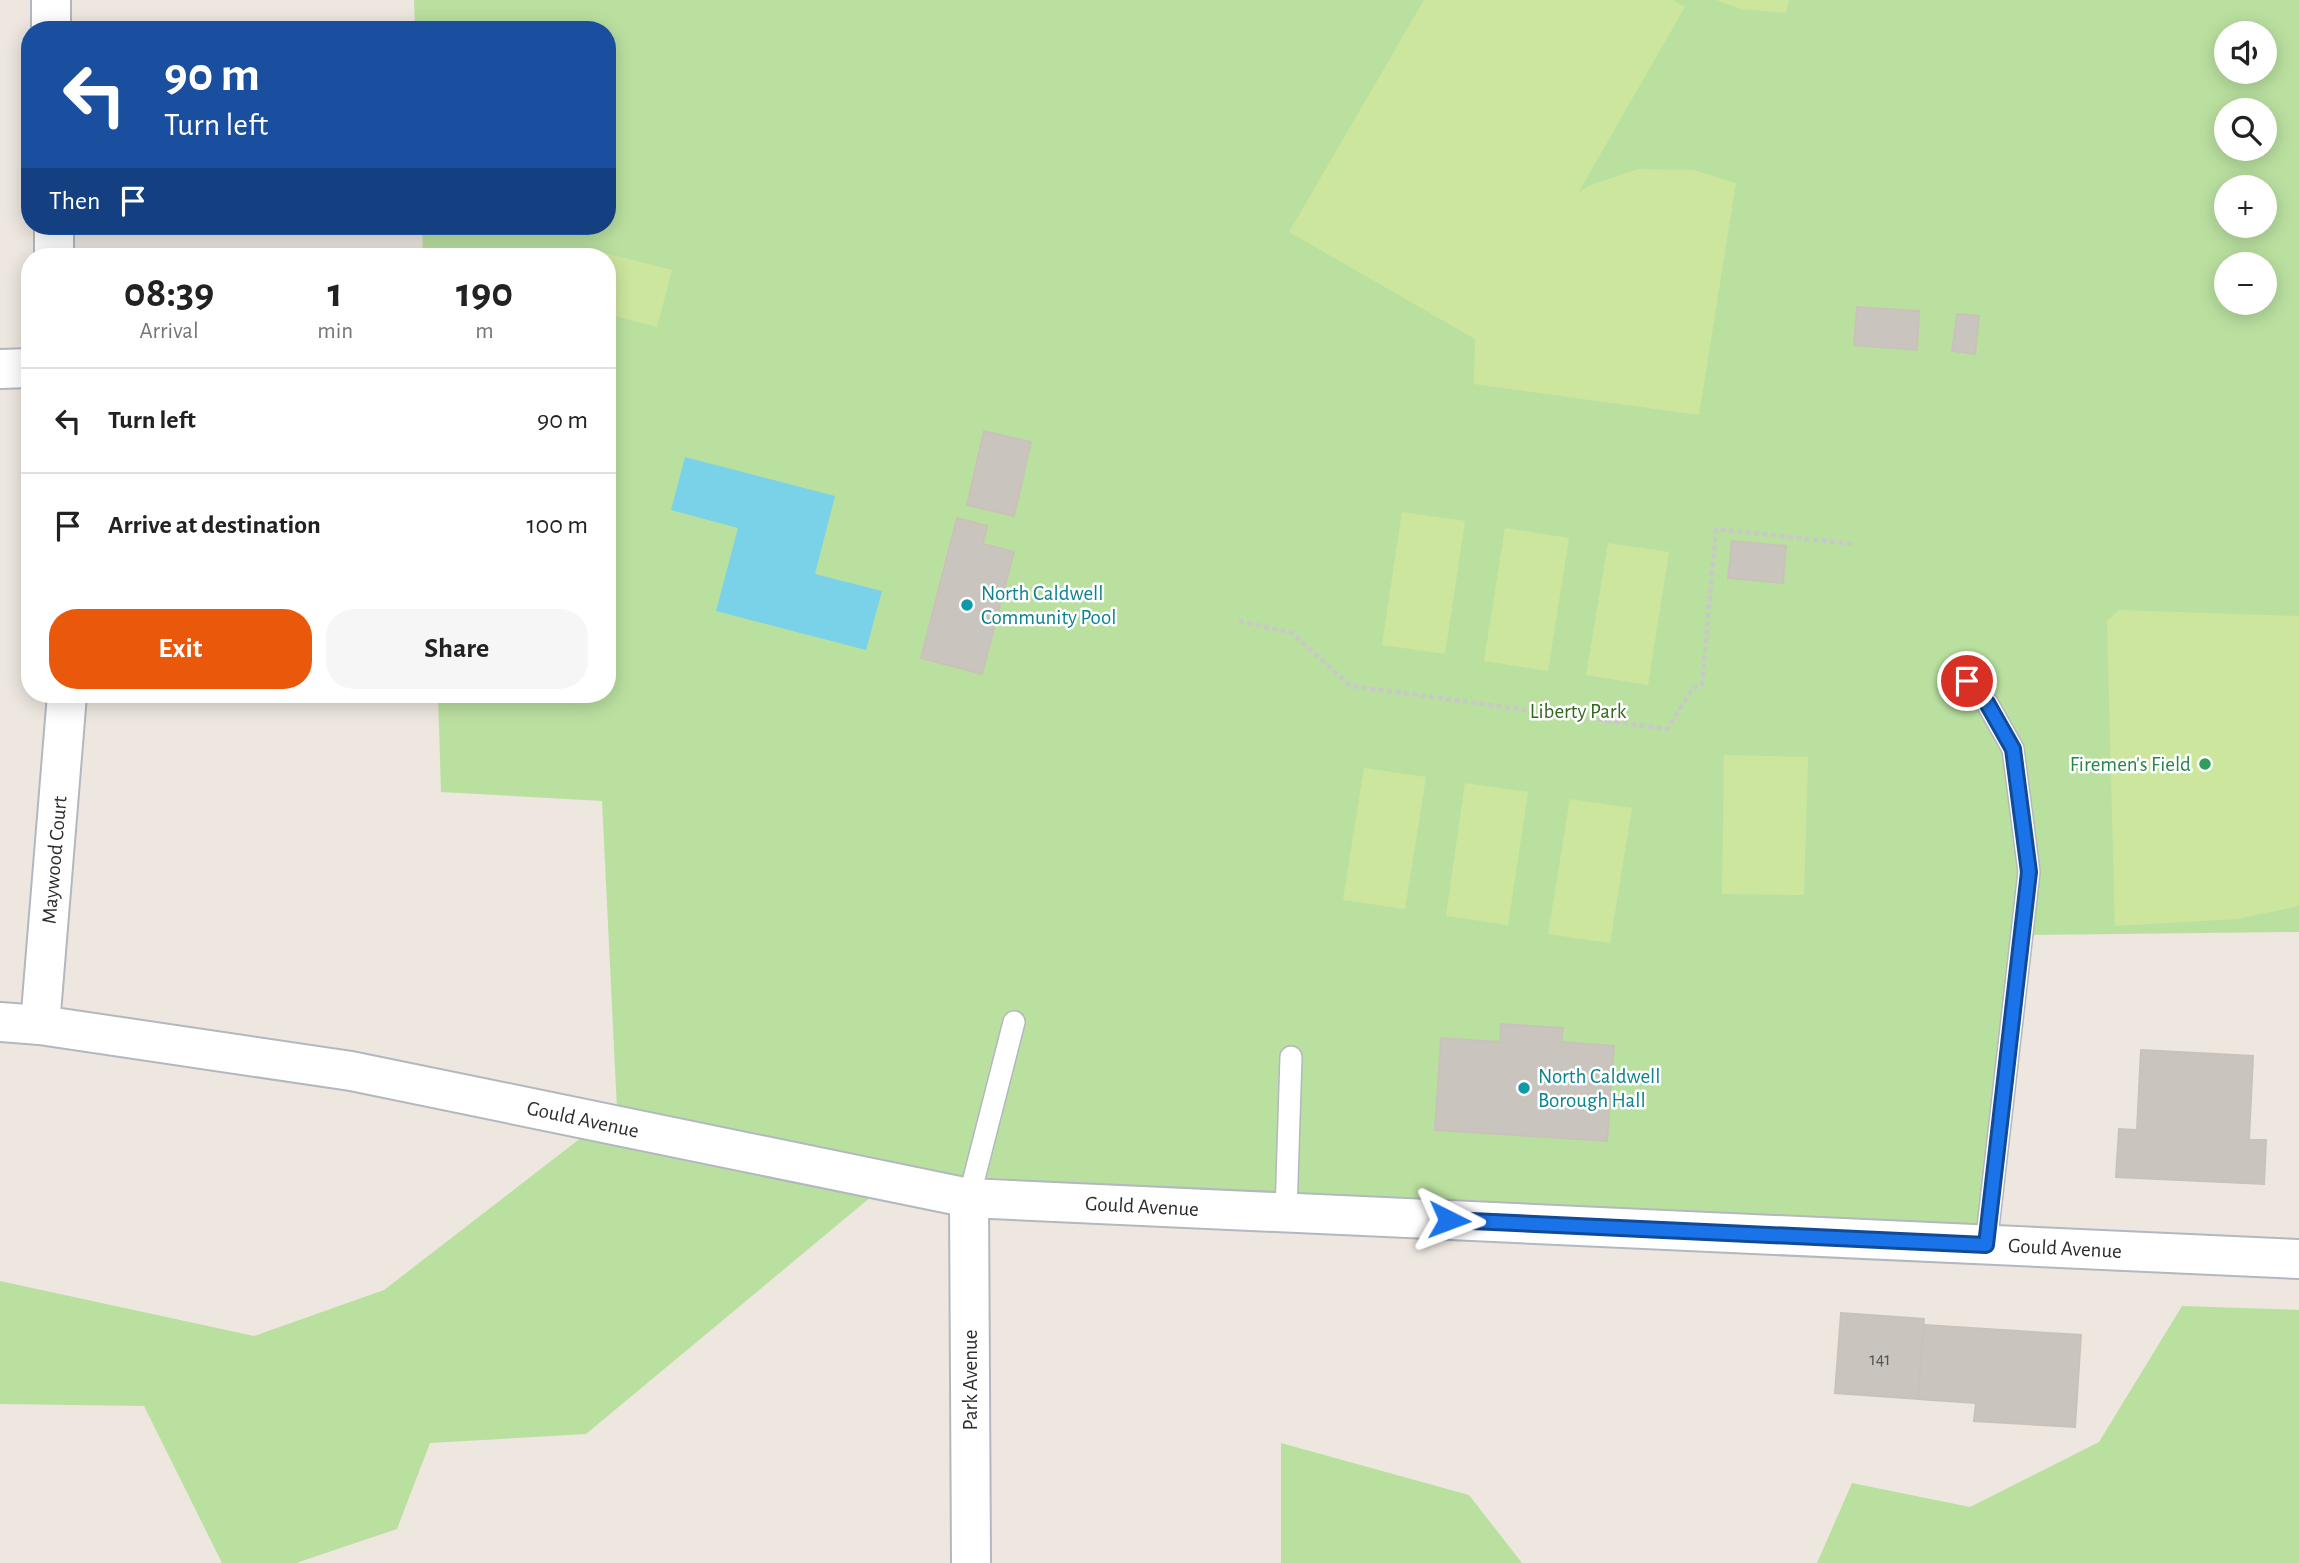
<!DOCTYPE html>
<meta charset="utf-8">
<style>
body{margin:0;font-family:"Alegreya Sans",sans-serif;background:#f6f6f6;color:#222;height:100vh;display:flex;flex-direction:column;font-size:26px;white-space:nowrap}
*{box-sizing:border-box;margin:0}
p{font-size:23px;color:#767676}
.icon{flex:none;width:38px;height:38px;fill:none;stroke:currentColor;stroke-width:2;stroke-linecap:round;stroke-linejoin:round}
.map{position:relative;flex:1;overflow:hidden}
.drawer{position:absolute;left:21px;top:248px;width:595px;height:455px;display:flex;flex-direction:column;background:#fff;border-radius:28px;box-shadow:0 4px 18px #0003}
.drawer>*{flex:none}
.banner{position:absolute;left:21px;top:21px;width:595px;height:214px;border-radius:28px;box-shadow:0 4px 18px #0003;background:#1a4fa0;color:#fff;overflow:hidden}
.fabs{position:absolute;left:2214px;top:21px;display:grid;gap:14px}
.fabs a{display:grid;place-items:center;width:63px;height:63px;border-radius:50%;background:#fff;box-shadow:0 4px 18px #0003;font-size:35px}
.pin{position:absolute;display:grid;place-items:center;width:60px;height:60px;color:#fff;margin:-30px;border:4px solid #fff;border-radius:50%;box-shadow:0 2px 7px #0007}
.me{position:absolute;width:77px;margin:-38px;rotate:93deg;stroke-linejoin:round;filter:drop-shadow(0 0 5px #0008)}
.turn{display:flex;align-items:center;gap:24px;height:147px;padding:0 28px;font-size:32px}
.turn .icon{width:91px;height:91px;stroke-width:2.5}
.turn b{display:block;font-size:49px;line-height:60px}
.then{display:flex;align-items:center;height:66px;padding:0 28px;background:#0003;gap:14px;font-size:26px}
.eta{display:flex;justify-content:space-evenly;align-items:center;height:119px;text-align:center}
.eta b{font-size:42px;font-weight:700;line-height:49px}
.action{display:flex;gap:14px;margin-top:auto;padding:14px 28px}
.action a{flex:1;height:80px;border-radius:28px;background:#ea580c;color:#fff;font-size:28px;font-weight:700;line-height:80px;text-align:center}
.action a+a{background:#f6f6f6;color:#222}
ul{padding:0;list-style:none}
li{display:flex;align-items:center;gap:21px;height:105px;padding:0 28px;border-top:2px solid #e0e0e0}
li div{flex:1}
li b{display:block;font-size:26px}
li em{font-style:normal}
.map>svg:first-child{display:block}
.green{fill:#bae0a0;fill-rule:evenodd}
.pitch{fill:#cce69d}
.water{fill:#7ad2e8}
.building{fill:#c9c5be;stroke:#c9c2b9;stroke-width:2}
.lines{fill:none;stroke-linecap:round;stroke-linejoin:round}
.service-casing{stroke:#b3b7bf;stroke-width:24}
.minor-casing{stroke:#b3b7bf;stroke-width:42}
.tertiary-casing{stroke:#b3b7bf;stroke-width:42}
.path{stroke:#c8c8c8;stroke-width:4.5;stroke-dasharray:5 3.5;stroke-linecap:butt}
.service{stroke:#fff;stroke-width:21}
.minor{stroke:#fff;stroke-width:38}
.tertiary{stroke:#fff;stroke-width:38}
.route-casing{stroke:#114b97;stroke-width:18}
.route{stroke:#1a73e8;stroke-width:12}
.culture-dot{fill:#0f9aa8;stroke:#fff;stroke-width:2.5}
.leisure-dot{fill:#2e9e5b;stroke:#fff;stroke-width:2.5}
.labels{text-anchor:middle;stroke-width:5;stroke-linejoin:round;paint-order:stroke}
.number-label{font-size:18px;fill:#545351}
.culture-label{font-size:21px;fill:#0d838f;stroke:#fff;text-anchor:start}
.park-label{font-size:21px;fill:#33671f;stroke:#fff}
.leisure-label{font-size:21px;fill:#27864d;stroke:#fff;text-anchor:end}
.street-label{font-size:21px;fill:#2d2d2d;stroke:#fff}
</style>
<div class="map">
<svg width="2299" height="1563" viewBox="0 0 2299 1563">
<rect width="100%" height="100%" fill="#ede7e0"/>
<g class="green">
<path d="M414 0H2299V932L2028 935 1995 1245 901 1172 586 1434 430 1443 397 1529 296 1563H222L144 1406 0 1404V1281L254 1336 384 1290 617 1110 602 801 441 792 438 695H607V257H423L422 226H607V30H415ZM2226 33H2264V72H2226ZM2226 110H2264V149H2226ZM2226 187H2264V226H2226ZM2226 264H2264V303H2226Z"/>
<path d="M2182 1306 2299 1310V1563H1817L1852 1483 1970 1507 2099 1442Z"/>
<path d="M1281 1443 1469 1495 1522 1563H1281Z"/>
</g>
<g class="pitch">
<path d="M1424 0H1673L1685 7 1578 193 1588 186 1638 169 1693 170 1736 183 1699 415 1474 384 1475 339 1289 232Z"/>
<path d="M1716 0H1789L1786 13 1741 9Z"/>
<path d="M605 253 672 270 657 327 607 314V257H604Z"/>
<path d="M1402 512 1465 521 1445 654 1382 645Z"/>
<path d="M1505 528 1569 538 1548 671 1484 661Z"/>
<path d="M1608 543 1669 552 1648 685 1586 675Z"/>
<path d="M2119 610 2299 616V906L2237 919 2115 926 2107 621Z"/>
<path d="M1724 755 1808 757 1804 895 1722 894Z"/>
<path d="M1364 768 1426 777 1405 909 1343 900Z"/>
<path d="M1465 783 1528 792 1508 925 1446 916Z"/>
<path d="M1570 799 1632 808 1610 943 1548 934Z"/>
</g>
<path class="water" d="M685 457 835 496 815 574 882 591 866 650 716 611 738 528 671 510Z"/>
<g class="building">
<path d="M1857 307 1919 311 1917 350 1854 345Z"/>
<path d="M1957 314 1979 316 1975 354 1952 351Z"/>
<path d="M984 431 1031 442 1014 516 967 505Z"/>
<path d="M957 518 987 526 983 544 1014 552 982 674 921 658Z"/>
<path d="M1732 541 1786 546 1783 583 1728 578Z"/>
<path d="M1501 1024 1563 1028 1561 1042 1614 1046 1607 1141 1435 1130 1441 1038 1500 1042Z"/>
<path d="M2141 1050 2253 1056 2249 1140H2266L2264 1184 2116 1177 2119 1129 2137 1130Z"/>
<path d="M1841 1313 1924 1319 1918 1399 1835 1393Z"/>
<path d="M1924 1325 2081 1335 2075 1427 1974 1421 1976 1403 1918 1399Z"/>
</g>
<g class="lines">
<defs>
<g id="service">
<path d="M1967 681 1987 703 2013 749 2029 872 1986 1245"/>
<path d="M969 1198 1014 1022"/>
<path d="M1286 1212 1291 1057"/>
</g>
<g id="minor">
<path d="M51 0V30"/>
<path d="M54 226V257"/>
<path d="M0 369 30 368"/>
<path d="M40 1025 67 695"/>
</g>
<g id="tertiary">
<path d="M0 1022 40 1025 351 1071 969 1198 2299 1259"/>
<path d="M969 1198 971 1563"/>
</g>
</defs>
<use href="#service" class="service-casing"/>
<use href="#minor" class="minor-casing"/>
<use href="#tertiary" class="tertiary-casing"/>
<path class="path" d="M1239 621 1292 633 1351 686 1667 729 1693 688 1702 685 1716 529 1853 544"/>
<use href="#service" class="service"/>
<use href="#minor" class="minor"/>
<use href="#tertiary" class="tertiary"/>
</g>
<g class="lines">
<defs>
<path id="route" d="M1449 1220 1986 1245 2029 872 2013 749 1987 703 1967 681"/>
</defs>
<use href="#route" class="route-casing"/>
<use href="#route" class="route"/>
</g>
<g class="culture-dot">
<circle cx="967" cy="605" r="7"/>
<circle cx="1524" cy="1088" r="7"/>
</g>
<circle class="leisure-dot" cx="2205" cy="764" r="7"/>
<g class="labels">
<g class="number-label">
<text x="1880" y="1365">141</text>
</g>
<g class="culture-label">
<text x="981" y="600">North Caldwell<tspan x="981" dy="24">Community Pool</tspan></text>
<text x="1538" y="1083">North Caldwell<tspan x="1538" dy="24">Borough Hall</tspan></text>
</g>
<g class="park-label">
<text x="1578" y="718">Liberty Park</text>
</g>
<g class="leisure-label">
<text x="2191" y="771">Firemen's Field</text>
</g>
<g class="street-label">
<text transform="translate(54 860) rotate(-85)" y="7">Maywood Court</text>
<text transform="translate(583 1119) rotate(12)" y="7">Gould Avenue</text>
<text transform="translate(1142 1206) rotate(3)" y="7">Gould Avenue</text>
<text transform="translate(2065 1248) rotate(3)" y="7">Gould Avenue</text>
<text transform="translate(970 1380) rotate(-90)" y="7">Park Avenue</text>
</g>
</g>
</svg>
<div class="fabs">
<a><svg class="icon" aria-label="sound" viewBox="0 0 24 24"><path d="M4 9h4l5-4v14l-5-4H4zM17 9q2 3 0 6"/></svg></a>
<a><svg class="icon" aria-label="search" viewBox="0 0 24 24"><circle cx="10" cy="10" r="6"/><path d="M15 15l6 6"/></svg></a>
<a>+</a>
<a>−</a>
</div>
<div class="pin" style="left:1967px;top:681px;background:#d93025"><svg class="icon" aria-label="arrive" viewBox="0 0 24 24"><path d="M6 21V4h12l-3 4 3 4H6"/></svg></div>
<svg class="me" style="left:1449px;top:1220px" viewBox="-20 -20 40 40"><path d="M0-17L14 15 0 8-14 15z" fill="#1a73e8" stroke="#fff" stroke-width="4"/></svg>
<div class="banner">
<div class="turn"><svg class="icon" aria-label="left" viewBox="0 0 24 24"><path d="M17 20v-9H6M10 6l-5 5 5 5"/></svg><div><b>90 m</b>Turn left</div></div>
<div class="then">Then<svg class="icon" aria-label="arrive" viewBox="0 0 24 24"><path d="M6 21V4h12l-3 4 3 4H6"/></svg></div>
</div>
<section class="drawer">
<div class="eta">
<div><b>08:39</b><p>Arrival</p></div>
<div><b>1</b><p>min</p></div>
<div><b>190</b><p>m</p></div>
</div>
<ul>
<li><svg class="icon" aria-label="left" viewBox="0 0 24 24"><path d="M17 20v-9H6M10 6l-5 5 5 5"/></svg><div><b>Turn left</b></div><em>90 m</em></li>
<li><svg class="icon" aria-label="arrive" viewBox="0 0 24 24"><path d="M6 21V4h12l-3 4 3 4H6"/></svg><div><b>Arrive at destination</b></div><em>100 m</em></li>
</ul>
<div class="action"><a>Exit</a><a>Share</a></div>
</section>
</div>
